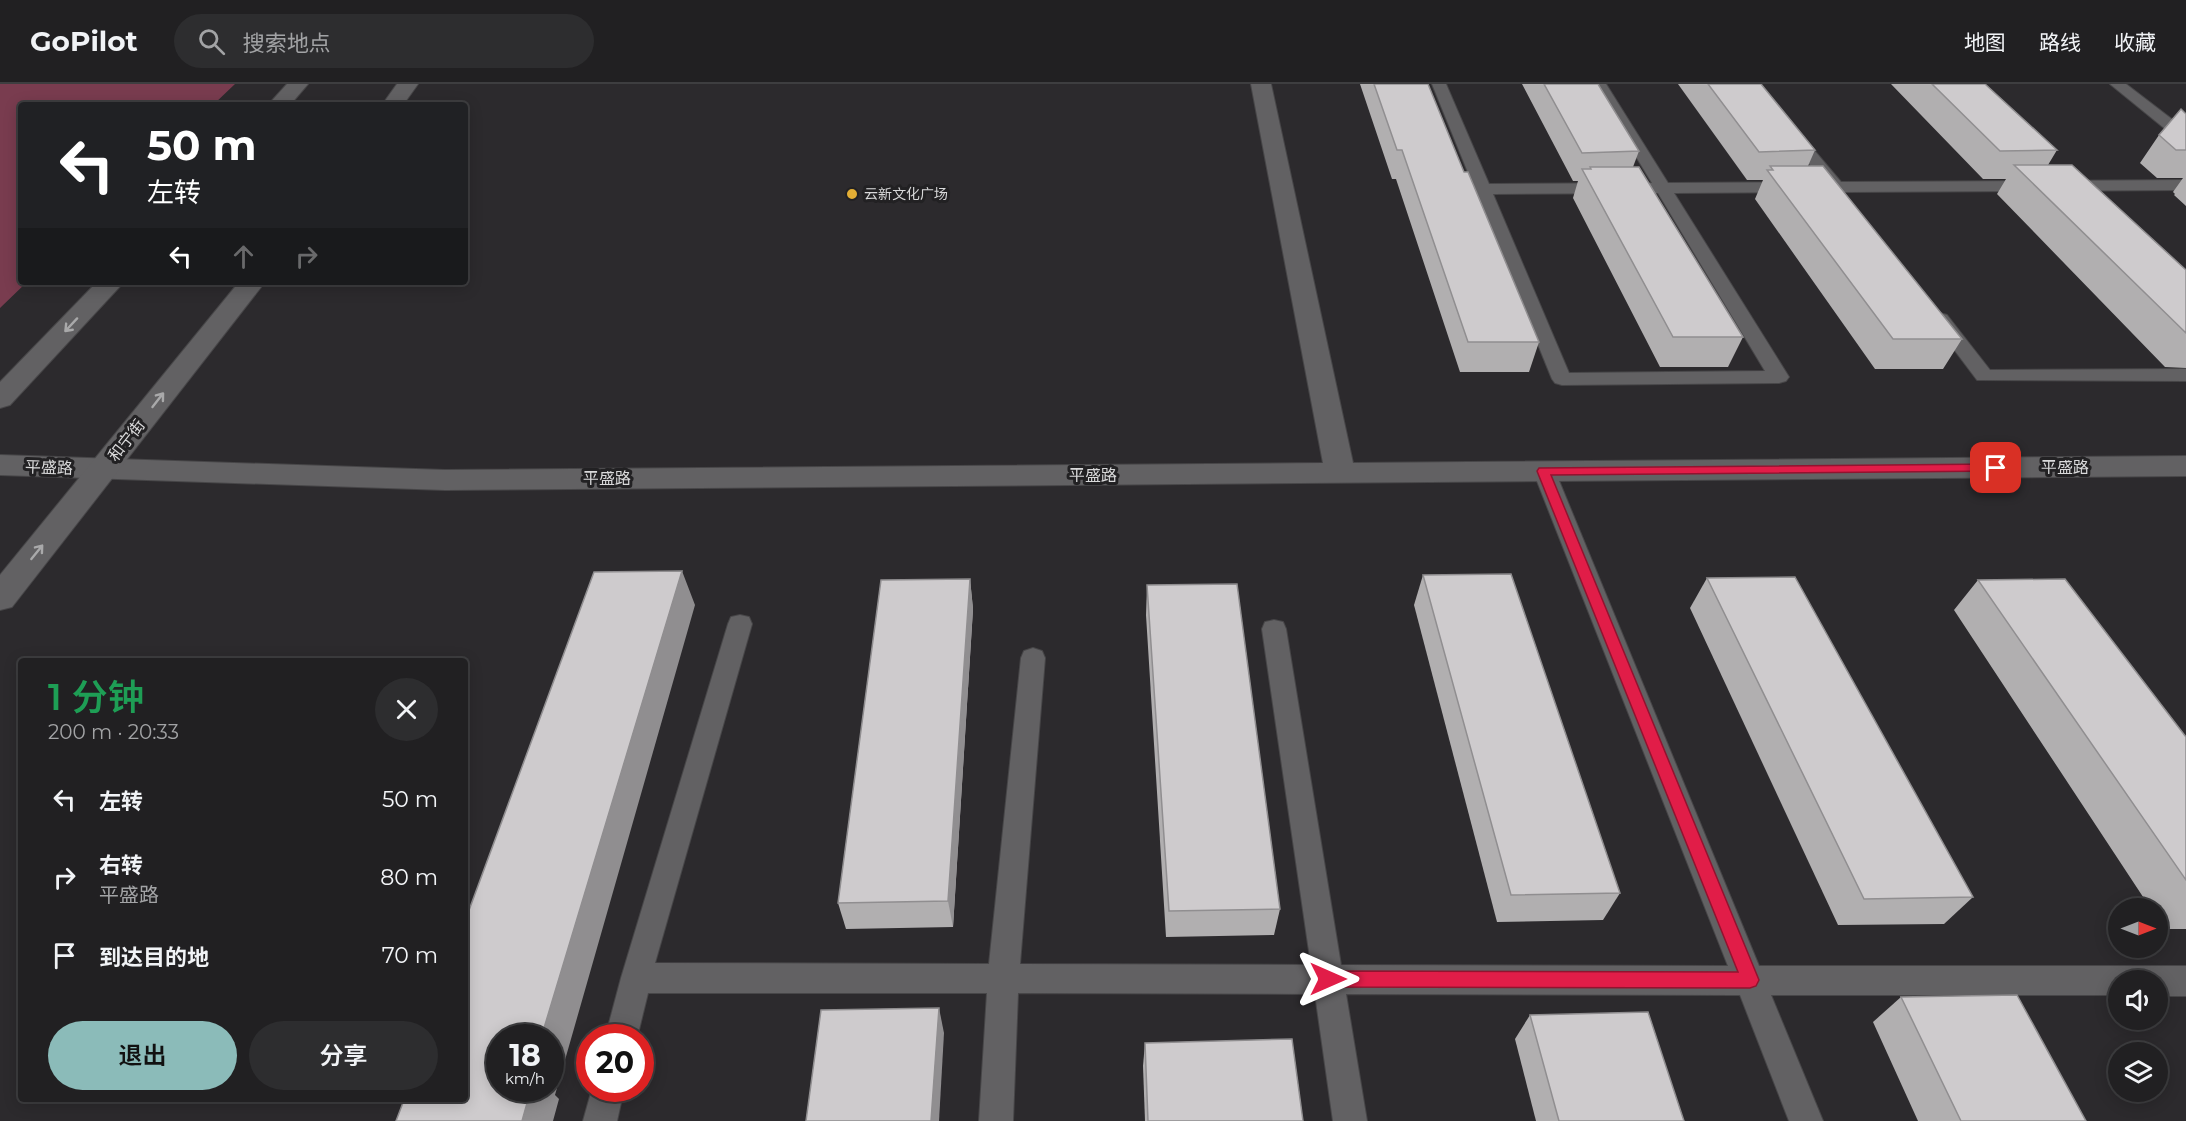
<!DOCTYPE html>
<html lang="zh">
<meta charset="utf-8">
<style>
body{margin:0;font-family:Montserrat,"Noto Sans SC",sans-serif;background:#2d2d2f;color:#f1f3f6;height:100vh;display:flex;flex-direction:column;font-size:22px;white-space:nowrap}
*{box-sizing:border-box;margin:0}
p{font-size:20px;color:#a2a3a5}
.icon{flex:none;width:33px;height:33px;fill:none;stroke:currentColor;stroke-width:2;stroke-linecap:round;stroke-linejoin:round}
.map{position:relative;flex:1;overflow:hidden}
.drawer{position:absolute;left:18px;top:574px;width:450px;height:444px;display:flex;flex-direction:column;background:#212022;border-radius:6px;box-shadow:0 3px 15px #0003,0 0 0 2px #3e3e40}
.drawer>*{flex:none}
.top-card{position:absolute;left:18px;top:18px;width:450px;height:183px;border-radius:6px;box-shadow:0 3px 15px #0003,0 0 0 2px #3e3e40;background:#202124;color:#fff;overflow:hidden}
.needle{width:39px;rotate:90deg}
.fabs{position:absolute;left:2108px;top:814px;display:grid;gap:12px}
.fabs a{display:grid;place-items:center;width:60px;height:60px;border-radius:50%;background:#212022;box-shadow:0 3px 15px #0003,0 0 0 2px #3e3e40;font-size:30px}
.speed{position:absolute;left:486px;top:940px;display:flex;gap:12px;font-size:30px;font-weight:700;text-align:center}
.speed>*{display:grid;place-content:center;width:78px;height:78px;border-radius:50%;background:#212022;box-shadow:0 3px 15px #0003,0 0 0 2px #3e3e40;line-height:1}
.speed small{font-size:15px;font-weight:400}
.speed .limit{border:9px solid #d22;background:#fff;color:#111}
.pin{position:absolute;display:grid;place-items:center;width:51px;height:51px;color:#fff;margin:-26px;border-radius:12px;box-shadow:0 3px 9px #0006}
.me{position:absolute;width:66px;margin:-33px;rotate:90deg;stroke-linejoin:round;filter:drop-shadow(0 0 4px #0008)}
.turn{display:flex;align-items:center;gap:21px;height:126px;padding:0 30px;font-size:27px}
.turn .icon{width:78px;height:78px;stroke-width:2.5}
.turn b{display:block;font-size:42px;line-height:51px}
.lanes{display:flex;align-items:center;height:57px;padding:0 30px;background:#0003;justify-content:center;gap:30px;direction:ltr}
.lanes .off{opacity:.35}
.round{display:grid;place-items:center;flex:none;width:63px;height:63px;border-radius:32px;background:#2d2d2f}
.overview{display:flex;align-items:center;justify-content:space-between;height:102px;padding:0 30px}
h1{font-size:36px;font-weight:600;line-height:45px;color:#1e9e55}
.cta{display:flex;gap:12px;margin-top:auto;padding:12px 30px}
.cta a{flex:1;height:69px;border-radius:36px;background:#8bbbb9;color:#111;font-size:24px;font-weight:600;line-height:69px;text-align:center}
.cta a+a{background:#2d2d2f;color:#f1f3f6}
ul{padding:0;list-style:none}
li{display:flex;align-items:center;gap:18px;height:78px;padding:0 30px}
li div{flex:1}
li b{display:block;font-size:22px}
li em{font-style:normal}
header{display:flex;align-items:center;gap:36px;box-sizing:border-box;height:84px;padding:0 30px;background:#212022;border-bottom:2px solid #3e3e40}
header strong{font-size:28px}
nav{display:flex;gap:33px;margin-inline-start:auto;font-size:21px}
.search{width:420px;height:54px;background:#2d2d2f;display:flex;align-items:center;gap:15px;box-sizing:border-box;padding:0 21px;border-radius:33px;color:#a2a3a5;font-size:22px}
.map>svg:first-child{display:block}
.green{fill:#793c4f}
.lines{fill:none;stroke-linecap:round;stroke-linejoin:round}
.lane-casing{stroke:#474648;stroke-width:2}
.street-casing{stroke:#474648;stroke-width:2}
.secondary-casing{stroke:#474648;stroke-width:2}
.lane{fill:#626163;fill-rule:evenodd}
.street{fill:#626163;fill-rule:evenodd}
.secondary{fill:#626163;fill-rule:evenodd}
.wall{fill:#b1afb0}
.shaded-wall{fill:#908e90}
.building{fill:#cecbcd;stroke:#908e90;stroke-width:1.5}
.oneway{stroke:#a9a9aa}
.route{fill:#e11d48;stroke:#92132f;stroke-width:1.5}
.poi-dot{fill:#e3ae35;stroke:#222123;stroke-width:2}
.labels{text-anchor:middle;stroke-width:6;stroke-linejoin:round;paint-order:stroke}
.far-poi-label{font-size:14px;fill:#d9d9da;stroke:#222123;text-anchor:start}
.street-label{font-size:16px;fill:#d9d9da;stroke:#222123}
</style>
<header>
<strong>GoPilot</strong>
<div class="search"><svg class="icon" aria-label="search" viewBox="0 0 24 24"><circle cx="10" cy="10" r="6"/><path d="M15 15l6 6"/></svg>搜索地点</div>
<nav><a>地图</a><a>路线</a><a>收藏</a></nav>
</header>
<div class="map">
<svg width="2186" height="1037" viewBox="0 0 2186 1037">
<rect width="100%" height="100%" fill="#2c2a2d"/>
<path class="green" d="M0 0H235L213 21H21V198H27L0 224Z"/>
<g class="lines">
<defs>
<g id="lane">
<path d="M1432 0H1446L1489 100 1652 99 1592 0H1606L1668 99 1824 98 1743 0H1758L1841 98 2186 96V106L1846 108 1839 111 1832 108 1674 109 1789 293 1786 297 1779 299 1562 301 1555 299 1552 295ZM1658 109 1765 287 1569 289 1493 110Z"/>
<path d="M2110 0H2126L2186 46V59L2180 57Z"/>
<path d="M1940 229 1947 231 1990 286 2186 285V297L1977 296 1931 235 1933 231Z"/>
<path d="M1544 380 1552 382 1555 387 1759 882H2186V912H2157V897H2118V911H1771L1823 1037H1789L1740 911 1346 910 1367 1037H1333L1315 910 1018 909 1013 1037H979L987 909H648L637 954H605L621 894 728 540 731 533 740 531 749 533 752 540 655 879 989 880 1021 574 1024 567 1033 564 1042 567 1045 574 1020 880 1311 881 1262 545 1265 538 1274 536 1283 538 1286 545 1341 881 1728 882 1533 387 1536 382Z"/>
<path d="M592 1005H624L617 1037H583Z"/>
</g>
<path id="street" d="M1251 0H1271L1353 379 2186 372V392L445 406 0 391V371L445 386 1323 379Z"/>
<g id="secondary">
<path d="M287 0H308L290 21H268Z"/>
<path d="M397 0H418L403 21H382Z"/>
<path d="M97 198H124L10 321 0 324V298Z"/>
<path d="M239 198H265L12 523 0 526V491Z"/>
</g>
</defs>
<use href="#lane" class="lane-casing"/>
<use href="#street" class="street-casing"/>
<use href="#secondary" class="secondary-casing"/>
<use href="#lane" class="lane"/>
<use href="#street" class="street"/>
<use href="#secondary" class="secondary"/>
</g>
<g class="wall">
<path d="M1360 0H1428L1464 88 1539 258 1529 288H1460L1396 95H1392Z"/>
<path d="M1522 0H1598L1639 67 1633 83 1743 253 1728 283H1660L1573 114 1578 97H1573Z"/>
<path d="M1678 0H1761L1815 66 1808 82 1962 255 1943 285H1875L1755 115 1763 96H1747Z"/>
<path d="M1891 0H1985L2057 66 2048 81 2186 186V284L2165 283 1997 110 2006 95H1983Z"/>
<path d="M2186 30V122L2174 111 2175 110 2173 108 2183 94H2157L2140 79 2159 51Z"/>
<path d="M1423 491 1620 809 1603 836 1497 838 1414 521Z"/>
<path d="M1707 494 1973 813 1944 840 1838 841 1690 524Z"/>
<path d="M970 495 973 525 953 843 846 845 838 819Z"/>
<path d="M1978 496 2186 653V845H2165L2157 833V825H2151L1954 526Z"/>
<path d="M1147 501 1280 825 1274 851 1166 853 1146 531Z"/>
<path d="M1901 913 2086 1037H1918L1873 938Z"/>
<path d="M1530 931 1684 1037H1536L1515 955Z"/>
<path d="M1145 959 1303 1037H1145L1143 982Z"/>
</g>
<g class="shaded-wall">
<path d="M682 487 695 521 555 1011 559 1015 553 1037H522L531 1005H550V954H541Z"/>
<path d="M970 495 973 525 953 843 948 817Z"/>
<path d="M939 924 944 949 939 1037H931Z"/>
</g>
<g class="building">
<path d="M1374 0H1428L1464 88H1468L1539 258H1468L1402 66H1397Z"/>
<path d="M1544 0H1598L1639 67 1582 69Z"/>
<path d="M1708 0H1761L1815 66 1759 68Z"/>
<path d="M1932 0H1985L2057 66 2000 67Z"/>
<path d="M2181 25 2186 30V66H2176L2159 51Z"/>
<path d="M2014 81H2072L2186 186V249Z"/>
<path d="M1770 82H1823L1962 255H1893L1767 86H1773Z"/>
<path d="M1590 83H1639L1743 253H1673L1582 85H1591Z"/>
<path d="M682 487 541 954H500V1005H531L522 1037H396L404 1016H465V837L594 488Z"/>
<path d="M1511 490 1620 809 1511 811 1423 491Z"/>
<path d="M1795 493 1973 813 1864 815 1707 494Z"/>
<path d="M970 495 948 817 838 819 881 496Z"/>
<path d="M2065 495 2186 653V796L1978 496Z"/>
<path d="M1237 500 1280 825 1169 827 1147 501Z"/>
<path d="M2017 911 2086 1037H1961L1901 913Z"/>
<path d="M939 924 931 1037H806L821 926Z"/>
<path d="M1648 928 1684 1037H1559L1530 931Z"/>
<path d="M1292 955 1303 1037H1148L1145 959Z"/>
</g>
<defs><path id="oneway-shaft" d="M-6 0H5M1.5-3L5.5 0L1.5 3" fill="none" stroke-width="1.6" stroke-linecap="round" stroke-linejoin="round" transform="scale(1.5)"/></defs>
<g class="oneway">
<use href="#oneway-shaft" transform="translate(71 241) rotate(133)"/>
<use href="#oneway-shaft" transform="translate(158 316) rotate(-52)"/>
<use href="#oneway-shaft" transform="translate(37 468) rotate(-51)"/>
</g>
<path class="route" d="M1996 380 2000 381V387L1551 391 1759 896 1756 902 1750 904 1328 903 1322 901 1319 895 1322 889 1328 887 1738 888 1537 387 1539 384Z"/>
<circle class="poi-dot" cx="852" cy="110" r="6"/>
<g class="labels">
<g class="far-poi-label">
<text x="864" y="115">云新文化广场</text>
</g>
<g class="street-label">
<text transform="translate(126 356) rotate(-52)" y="6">和宁街</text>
<text transform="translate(49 383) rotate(2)" y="6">平盛路</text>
<text x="2065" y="389">平盛路</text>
<text x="1093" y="397">平盛路</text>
<text x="607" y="400">平盛路</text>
</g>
</g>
</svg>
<div class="fabs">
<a><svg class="needle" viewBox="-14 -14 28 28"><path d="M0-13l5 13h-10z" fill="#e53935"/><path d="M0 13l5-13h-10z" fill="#a2a3a5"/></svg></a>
<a><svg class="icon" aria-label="sound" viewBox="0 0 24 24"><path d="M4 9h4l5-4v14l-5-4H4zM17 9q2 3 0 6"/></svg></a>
<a><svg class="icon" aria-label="layers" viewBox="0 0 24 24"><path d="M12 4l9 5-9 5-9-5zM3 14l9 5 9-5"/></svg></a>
</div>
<div class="speed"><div>18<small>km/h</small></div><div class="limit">20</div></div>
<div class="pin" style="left:1996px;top:384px;background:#d93025"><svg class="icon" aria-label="arrive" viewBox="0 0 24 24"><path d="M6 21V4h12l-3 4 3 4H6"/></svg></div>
<svg class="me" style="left:1328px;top:895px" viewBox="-20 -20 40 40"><path d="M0-17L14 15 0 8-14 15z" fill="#e11d48" stroke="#fff" stroke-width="4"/></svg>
<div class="top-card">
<div class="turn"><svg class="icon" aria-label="left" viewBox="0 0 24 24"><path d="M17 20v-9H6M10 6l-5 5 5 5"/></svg><div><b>50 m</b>左转</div></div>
<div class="lanes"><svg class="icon" aria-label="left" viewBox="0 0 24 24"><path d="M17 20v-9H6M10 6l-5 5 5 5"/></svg><svg class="icon off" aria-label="ahead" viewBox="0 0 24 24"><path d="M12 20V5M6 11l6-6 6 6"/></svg><svg class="icon off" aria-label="right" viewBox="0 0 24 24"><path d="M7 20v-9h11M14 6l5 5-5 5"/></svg></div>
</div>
<section class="drawer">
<div class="overview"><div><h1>1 分钟</h1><p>200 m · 20:33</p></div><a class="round"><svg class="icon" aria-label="close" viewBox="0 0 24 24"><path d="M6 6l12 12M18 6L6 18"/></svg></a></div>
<ul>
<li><svg class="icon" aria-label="left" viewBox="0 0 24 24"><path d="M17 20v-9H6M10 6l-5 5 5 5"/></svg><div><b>左转</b></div><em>50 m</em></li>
<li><svg class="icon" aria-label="right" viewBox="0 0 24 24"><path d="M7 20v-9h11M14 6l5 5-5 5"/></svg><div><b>右转</b><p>平盛路</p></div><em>80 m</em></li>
<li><svg class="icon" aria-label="arrive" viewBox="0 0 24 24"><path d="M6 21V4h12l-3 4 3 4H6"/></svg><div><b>到达目的地</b></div><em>70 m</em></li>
</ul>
<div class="cta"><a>退出</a><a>分享</a></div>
</section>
</div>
